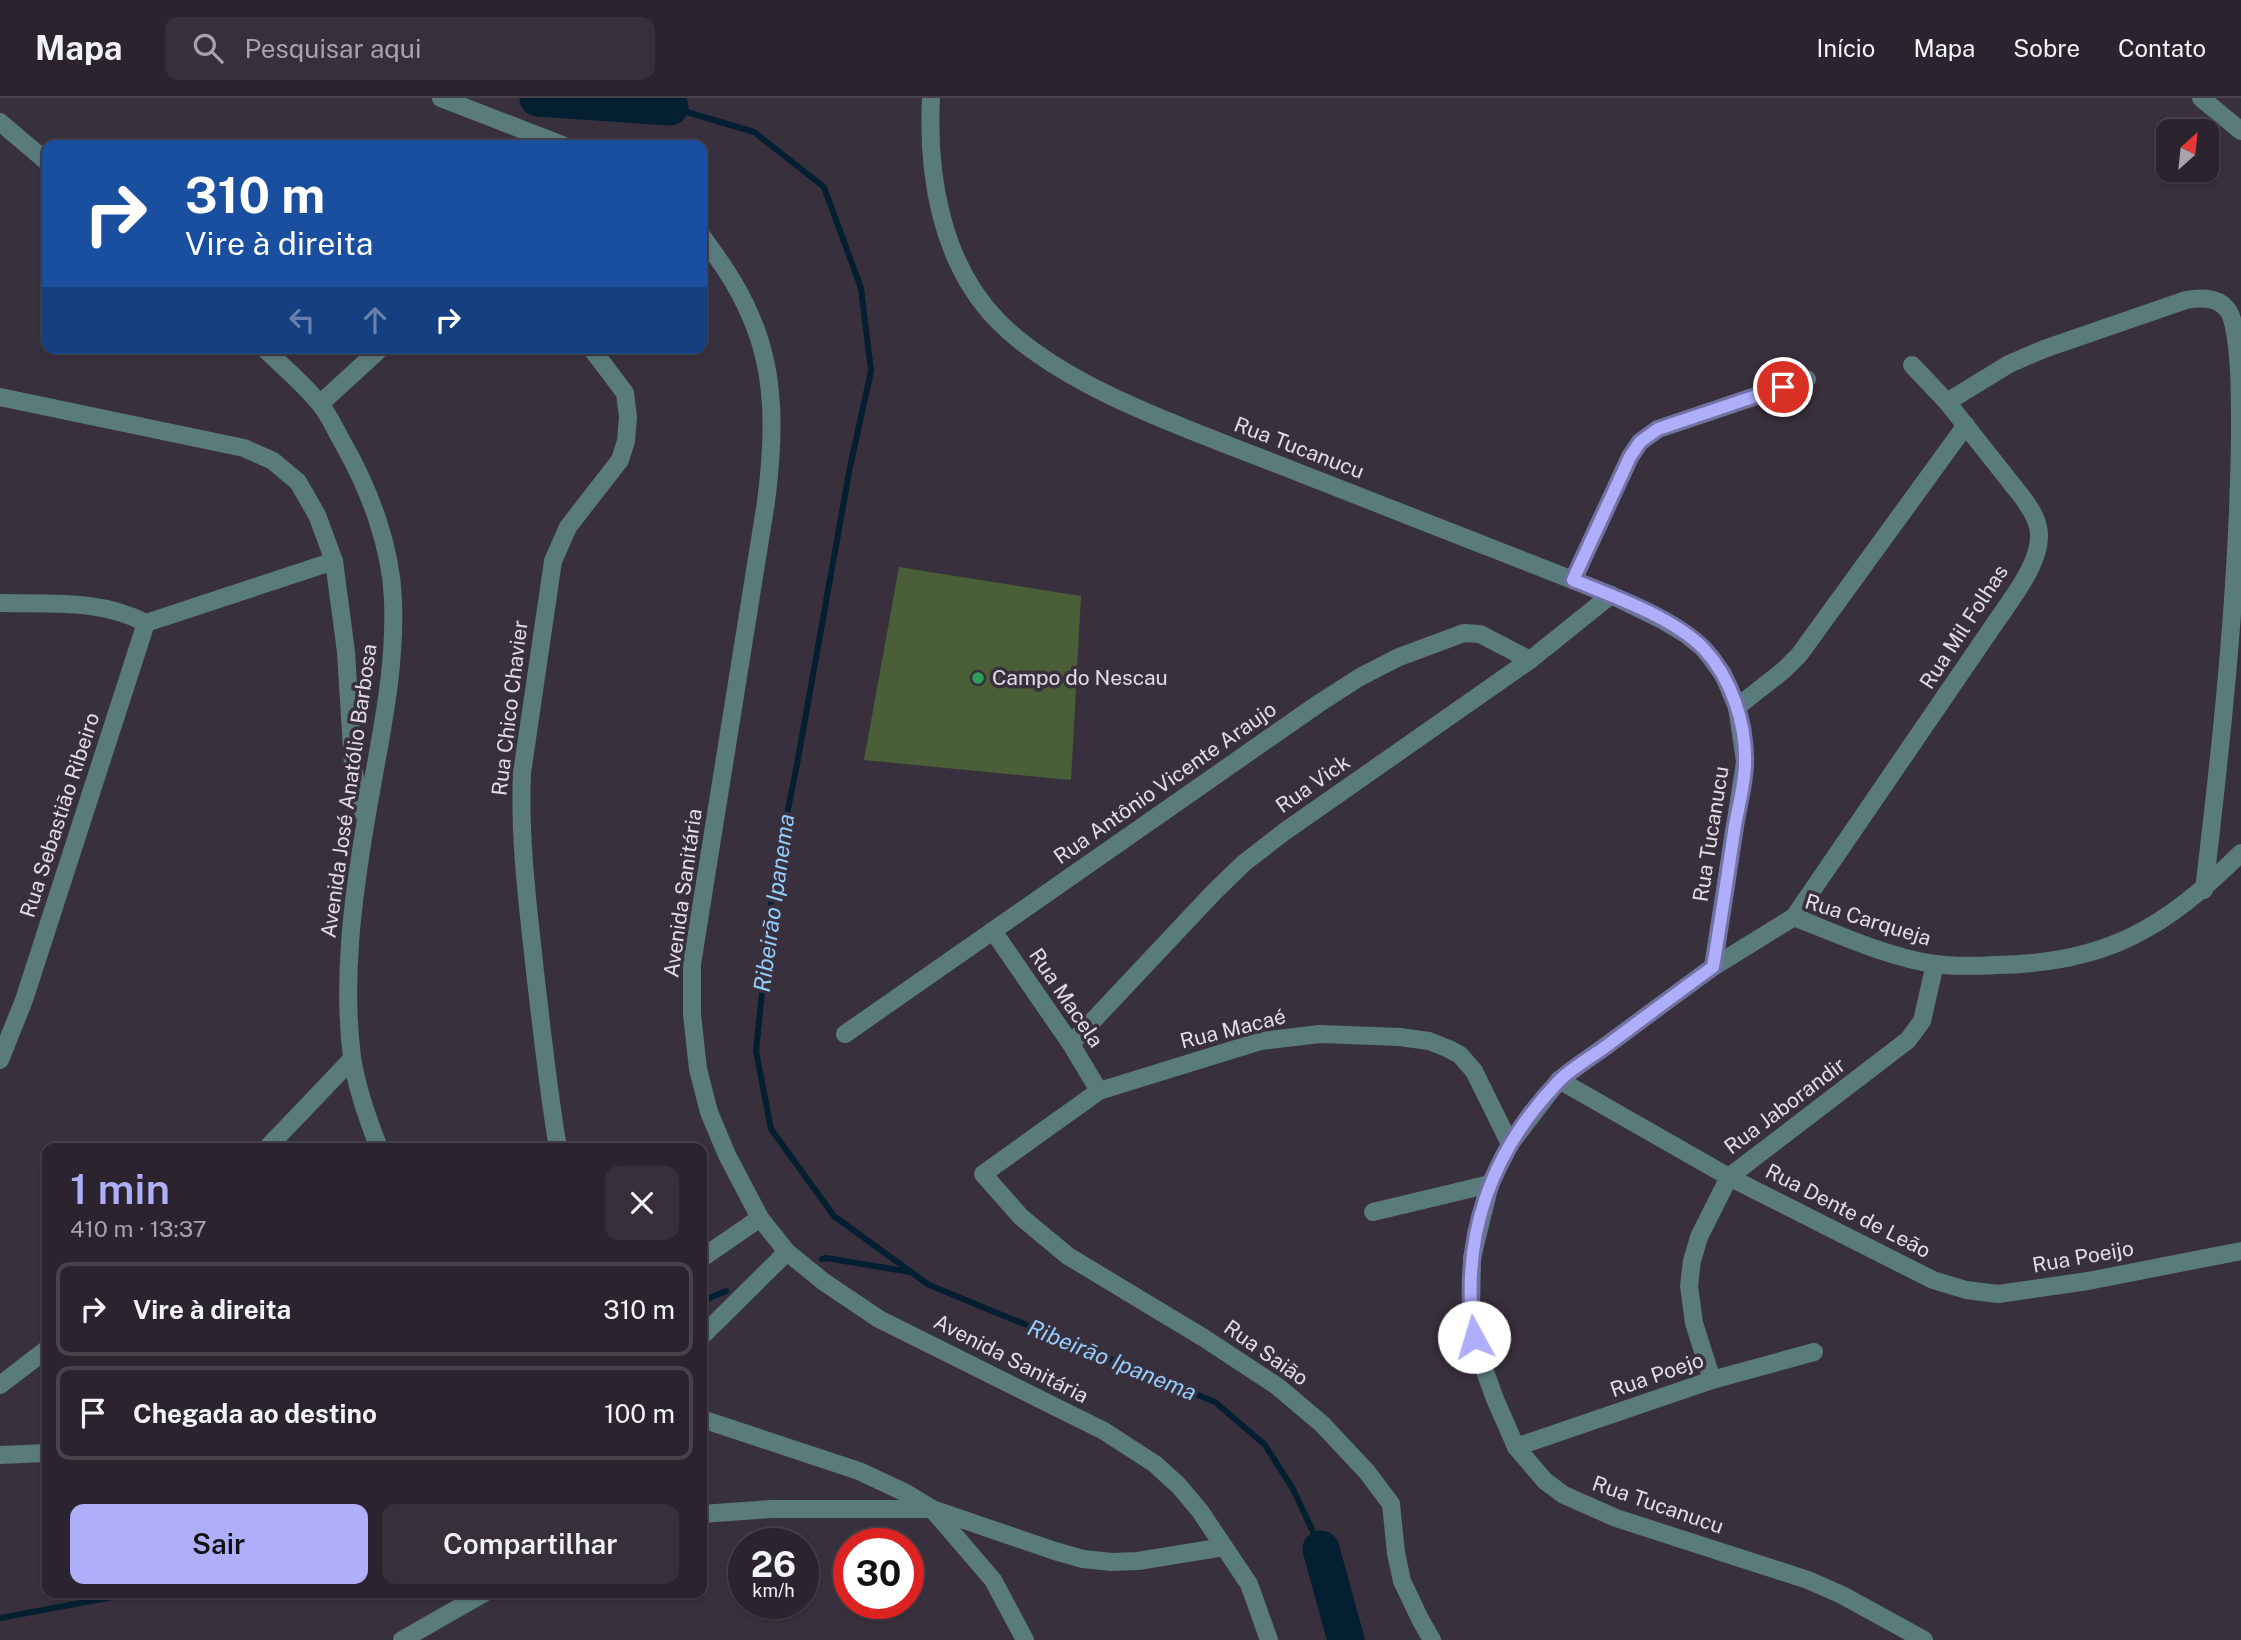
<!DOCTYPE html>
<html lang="pt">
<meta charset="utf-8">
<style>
body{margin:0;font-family:"Public Sans",sans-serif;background:#37303a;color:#f1f3f6;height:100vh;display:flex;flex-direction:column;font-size:26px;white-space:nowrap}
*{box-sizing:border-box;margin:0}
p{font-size:23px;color:#a6a4aa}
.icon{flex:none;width:38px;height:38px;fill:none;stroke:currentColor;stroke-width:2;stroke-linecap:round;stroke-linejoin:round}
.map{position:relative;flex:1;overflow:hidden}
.drawer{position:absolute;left:42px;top:1045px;width:665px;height:455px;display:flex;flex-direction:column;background:#2b242e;border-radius:14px;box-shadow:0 2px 5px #0004,0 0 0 2px #47414a}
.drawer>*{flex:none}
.hud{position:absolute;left:42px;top:42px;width:665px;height:214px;border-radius:14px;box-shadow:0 2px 5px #0004,0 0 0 2px #47414a;background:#1a4fa0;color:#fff;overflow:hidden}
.needle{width:46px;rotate:27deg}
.controls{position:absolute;left:2156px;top:21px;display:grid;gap:14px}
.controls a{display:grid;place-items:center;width:63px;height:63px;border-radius:14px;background:#2b242e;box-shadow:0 2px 5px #0004,0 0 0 2px #47414a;font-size:35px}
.speed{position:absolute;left:728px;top:1430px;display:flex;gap:14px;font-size:35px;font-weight:700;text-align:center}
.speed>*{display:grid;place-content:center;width:91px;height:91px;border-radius:50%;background:#2b242e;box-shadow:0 2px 5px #0004,0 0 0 2px #47414a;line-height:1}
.speed small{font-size:18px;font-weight:400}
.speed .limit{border:10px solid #d22;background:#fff;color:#111}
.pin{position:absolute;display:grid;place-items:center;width:60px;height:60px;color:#fff;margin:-30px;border:4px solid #fff;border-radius:50%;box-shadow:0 2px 7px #0007}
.me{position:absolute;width:77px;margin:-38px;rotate:354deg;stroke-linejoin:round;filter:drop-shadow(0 0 5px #0008)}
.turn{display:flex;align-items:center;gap:24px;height:147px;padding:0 28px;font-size:32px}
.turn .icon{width:91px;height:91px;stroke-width:2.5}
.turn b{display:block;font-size:49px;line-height:60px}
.lanes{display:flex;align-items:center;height:66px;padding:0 28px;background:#0003;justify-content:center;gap:35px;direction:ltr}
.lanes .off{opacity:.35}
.round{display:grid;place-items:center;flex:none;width:74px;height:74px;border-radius:14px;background:#37303a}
.head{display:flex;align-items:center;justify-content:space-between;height:119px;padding:0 28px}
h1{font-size:42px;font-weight:600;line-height:52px;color:#aeaefa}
.primary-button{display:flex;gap:14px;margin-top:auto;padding:14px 28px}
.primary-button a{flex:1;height:80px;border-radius:14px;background:#aeaefa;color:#111;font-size:28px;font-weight:600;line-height:80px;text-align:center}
.primary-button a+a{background:#37303a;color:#f1f3f6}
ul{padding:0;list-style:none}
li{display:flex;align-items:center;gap:21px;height:94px;margin:0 14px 10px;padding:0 14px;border:4px solid #47414a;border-radius:14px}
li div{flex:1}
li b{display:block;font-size:26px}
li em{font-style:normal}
header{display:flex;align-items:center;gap:42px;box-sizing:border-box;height:98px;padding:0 35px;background:#2b242e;border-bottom:2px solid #47414a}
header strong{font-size:33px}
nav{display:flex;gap:38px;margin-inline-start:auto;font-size:24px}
.search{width:490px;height:63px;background:#37303a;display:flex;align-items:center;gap:18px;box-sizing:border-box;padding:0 24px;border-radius:14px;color:#a6a4aa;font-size:26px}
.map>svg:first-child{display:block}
.green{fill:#4a5f38}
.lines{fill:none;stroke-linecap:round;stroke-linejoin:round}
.stream{stroke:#041f32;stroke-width:6}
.river{stroke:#041f32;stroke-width:37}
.minor{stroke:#5a7b7b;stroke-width:18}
.route-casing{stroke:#7171a2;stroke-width:18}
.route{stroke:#aeaefa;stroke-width:12}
.leisure-dot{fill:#2e9e5b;stroke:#39303d;stroke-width:2.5}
.labels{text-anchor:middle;stroke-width:7;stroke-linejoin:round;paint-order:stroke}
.street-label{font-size:21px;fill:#e2dde5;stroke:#39303d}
.poi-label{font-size:21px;fill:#e2dde5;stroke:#39303d;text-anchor:start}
.water-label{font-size:23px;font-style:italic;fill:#93cdfc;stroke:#39303d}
</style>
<header>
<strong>Mapa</strong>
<div class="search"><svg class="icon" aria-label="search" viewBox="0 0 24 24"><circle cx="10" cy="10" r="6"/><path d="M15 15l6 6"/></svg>Pesquisar aqui</div>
<nav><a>Início</a><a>Mapa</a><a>Sobre</a><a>Contato</a></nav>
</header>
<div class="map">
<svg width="2241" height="1542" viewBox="0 0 2241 1542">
<rect width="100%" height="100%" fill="#39303d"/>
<path class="green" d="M899 469 1081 498 1071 682 864 662Z"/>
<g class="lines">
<g class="stream">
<path d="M670 9 754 34 824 89 861 190 871 273 850 369 798 661 773 786 756 953 771 1031 834 1118 929 1187 1215 1304 1265 1347 1293 1391 1321 1451"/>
<path d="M822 1161 826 1160 910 1174"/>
<path d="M702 1203 726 1193"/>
<path d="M0 1520 118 1498 159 1494"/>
</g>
<g class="river">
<path d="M538 0 670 9"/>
<path d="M1321 1451 1346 1542"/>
</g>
<g class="minor">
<path d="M441 0 562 47"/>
<path d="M931 0C927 77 941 164 997 222 1065 292 1197 334 1287 370 1395 412 1503 455 1611 497L1664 523 1687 537 1704 551 1723 576 1737 609 1745 664 1713 869 1559 982 1510 1046 1490 1086 1472 1160 1471 1216 1479 1257 1495 1301 1516 1349 1545 1383 1564 1397 1616 1420 1808 1482 1842 1497 1924 1542"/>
<path d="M2201 0 2241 33"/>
<path d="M0 24 47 64"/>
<path d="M702 138C720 163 738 188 750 217 777 276 774 342 766 404L692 866V916L698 971 709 1014 727 1057 760 1120 787 1154 824 1184 879 1221 1104 1333 1155 1366 1179 1388 1200 1413 1249 1486 1269 1542"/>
<path d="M264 250C282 268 304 286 320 306 330 318 336 334 344 347 370 393 391 449 393 502 396 577 378 649 366 722 353 799 342 881 352 959 356 988 368 1022 379 1050"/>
<path d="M0 299 244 350 273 363 298 384 317 417 334 463 346 554 353 668 358 698 365 719"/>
<path d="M1947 304 2009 266 2044 251 2186 202C2203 199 2223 199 2231 218 2241 248 2240 307 2240 340 2238 491 2222 641 2204 792"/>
<path d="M320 306 381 250"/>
<path d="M1573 482 1630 359 1640 344 1658 331 1807 281"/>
<path d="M0 505C50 506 100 501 146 525"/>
<path d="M146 525 334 463"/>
<path d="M1737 609 1784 572 1799 557 1966 327"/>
<path d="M1794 819 1991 531C2008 505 2046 461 2038 429 2036 418 2029 409 2023 400L1947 304 1912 267"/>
<path d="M993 833 1071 946 1099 993"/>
<path d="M1713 869 1794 819C1835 835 1892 861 1935 866 1955 869 1978 868 1998 867 2107 865 2165 830 2241 755"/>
<path d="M845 936 1318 606 1360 579 1399 559 1464 535 1480 536 1530 562"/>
<path d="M1071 946 1214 794 1244 765 1284 734 1530 562 1611 497"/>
<path d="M0 962 24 902 146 525"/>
<path d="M1559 982 1729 1079 1933 1182 1966 1192 1998 1196 2088 1183 2241 1153"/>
<path d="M267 1050 352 961"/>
<path d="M558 1050C548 992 542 932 535 874 528 807 519 742 522 675L553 463 568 429 620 362 626 343 628 319 625 295 591 250"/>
<path d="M1373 1114 1490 1086"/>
<path d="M702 1160 760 1120"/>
<path d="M702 1238 787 1154"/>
<path d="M1712 1282 1694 1225 1689 1188 1692 1163 1699 1139 1729 1079 1908 942 1922 923 1935 866"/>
<path d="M0 1287 47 1251"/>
<path d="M702 1321 859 1373 906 1395 932 1411 993 1482 1025 1542"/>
<path d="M1516 1349 1712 1282 1814 1254"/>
<path d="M0 1357 47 1355"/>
<path d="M702 1416 771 1411H932L1055 1453 1083 1461 1112 1464 1138 1463 1224 1449"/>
<path d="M402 1542 486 1494"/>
<path d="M1432 1542 1420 1521 1402 1483 1396 1455 1391 1406 1367 1374 1322 1326 1277 1288 1204 1240 1068 1158 1021 1119 983 1076 1099 993 1261 943 1320 936 1400 939 1429 943 1449 951 1460 957 1474 973 1510 1046"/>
</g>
</g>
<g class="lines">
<defs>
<path id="route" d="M1474 1239C1460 1141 1490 1055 1558 984 1571 970 1590 960 1605 949 1641 922 1677 895 1713 869 1721 822 1728 774 1735 727 1739 706 1745 684 1745 664 1746 625 1731 580 1704 551 1674 520 1613 498 1573 482L1630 359 1640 344 1658 331 1783 289"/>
</defs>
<use href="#route" class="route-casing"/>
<use href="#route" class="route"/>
</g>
<circle class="leisure-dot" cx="978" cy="580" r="7"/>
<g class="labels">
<g class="street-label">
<text transform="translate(1299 350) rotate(21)" y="7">Rua Tucanucu</text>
<text transform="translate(1964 529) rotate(-57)" y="7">Rua Mil Folhas</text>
<text transform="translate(510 610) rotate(-83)" y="7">Rua Chico Chavier</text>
<text transform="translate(1165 685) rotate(-35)" y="7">Rua Antônio Vicente Araujo</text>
<text transform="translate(1313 686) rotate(-35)" y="7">Rua Vick</text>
<text transform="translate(349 693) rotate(-82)" y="7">Avenida José Anatólio Barbosa</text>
<text transform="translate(60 717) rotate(-72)" y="7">Rua Sebastião Ribeiro</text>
<text transform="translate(1711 736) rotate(-81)" y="7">Rua Tucanucu</text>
<text transform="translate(683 795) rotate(-82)" y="7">Avenida Sanitária</text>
<text transform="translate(1868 822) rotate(17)" y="7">Rua Carqueja</text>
<text transform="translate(1066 900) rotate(56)" y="7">Rua Macela</text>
<text transform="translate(1233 931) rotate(-14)" y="7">Rua Macaé</text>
<text transform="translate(1785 1008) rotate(-37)" y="7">Rua Jaborandir</text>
<text transform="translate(1848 1113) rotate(27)" y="7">Rua Dente de Leão</text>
<text transform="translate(2083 1159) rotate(-10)" y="7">Rua Poeijo</text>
<text transform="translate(1266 1255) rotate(35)" y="7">Rua Saião</text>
<text transform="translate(1011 1261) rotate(27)" y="7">Avenida Sanitária</text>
<text transform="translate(1657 1277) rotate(-19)" y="7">Rua Poejo</text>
<text transform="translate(1658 1407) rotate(19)" y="7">Rua Tucanucu</text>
</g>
<g class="poi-label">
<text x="992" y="587">Campo do Nescau</text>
</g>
<g class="water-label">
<text transform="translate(774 805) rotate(-82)" y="8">Ribeirão Ipanema</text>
<text transform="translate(1112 1262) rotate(22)" y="8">Ribeirão Ipanema</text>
</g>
</g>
</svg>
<div class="controls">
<a><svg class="needle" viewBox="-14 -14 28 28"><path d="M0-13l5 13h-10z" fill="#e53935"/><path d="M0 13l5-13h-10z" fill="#a6a4aa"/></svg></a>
</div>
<div class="speed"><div>26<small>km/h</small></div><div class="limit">30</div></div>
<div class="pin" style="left:1783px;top:289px;background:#d93025"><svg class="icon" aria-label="arrive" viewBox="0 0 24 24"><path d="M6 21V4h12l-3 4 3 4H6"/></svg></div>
<svg class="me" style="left:1474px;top:1239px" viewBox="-20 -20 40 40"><circle r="19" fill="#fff"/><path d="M0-13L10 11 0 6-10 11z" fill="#aeaefa"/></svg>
<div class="hud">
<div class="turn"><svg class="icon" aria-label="right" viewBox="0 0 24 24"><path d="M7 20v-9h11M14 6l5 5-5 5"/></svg><div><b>310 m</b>Vire à direita</div></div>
<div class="lanes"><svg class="icon off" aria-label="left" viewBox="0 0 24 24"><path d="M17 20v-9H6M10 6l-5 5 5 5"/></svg><svg class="icon off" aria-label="ahead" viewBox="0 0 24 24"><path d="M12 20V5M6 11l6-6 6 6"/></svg><svg class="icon" aria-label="right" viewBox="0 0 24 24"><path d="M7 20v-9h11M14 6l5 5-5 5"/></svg></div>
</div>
<section class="drawer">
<div class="head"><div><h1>1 min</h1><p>410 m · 13:37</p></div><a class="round"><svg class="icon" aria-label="close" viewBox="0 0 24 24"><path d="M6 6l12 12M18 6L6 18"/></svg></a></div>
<ul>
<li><svg class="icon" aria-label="right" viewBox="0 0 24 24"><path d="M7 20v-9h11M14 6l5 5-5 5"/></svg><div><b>Vire à direita</b></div><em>310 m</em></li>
<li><svg class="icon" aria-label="arrive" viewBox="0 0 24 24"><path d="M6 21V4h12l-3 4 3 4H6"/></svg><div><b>Chegada ao destino</b></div><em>100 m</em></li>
</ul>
<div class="primary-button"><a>Sair</a><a>Compartilhar</a></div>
</section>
</div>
